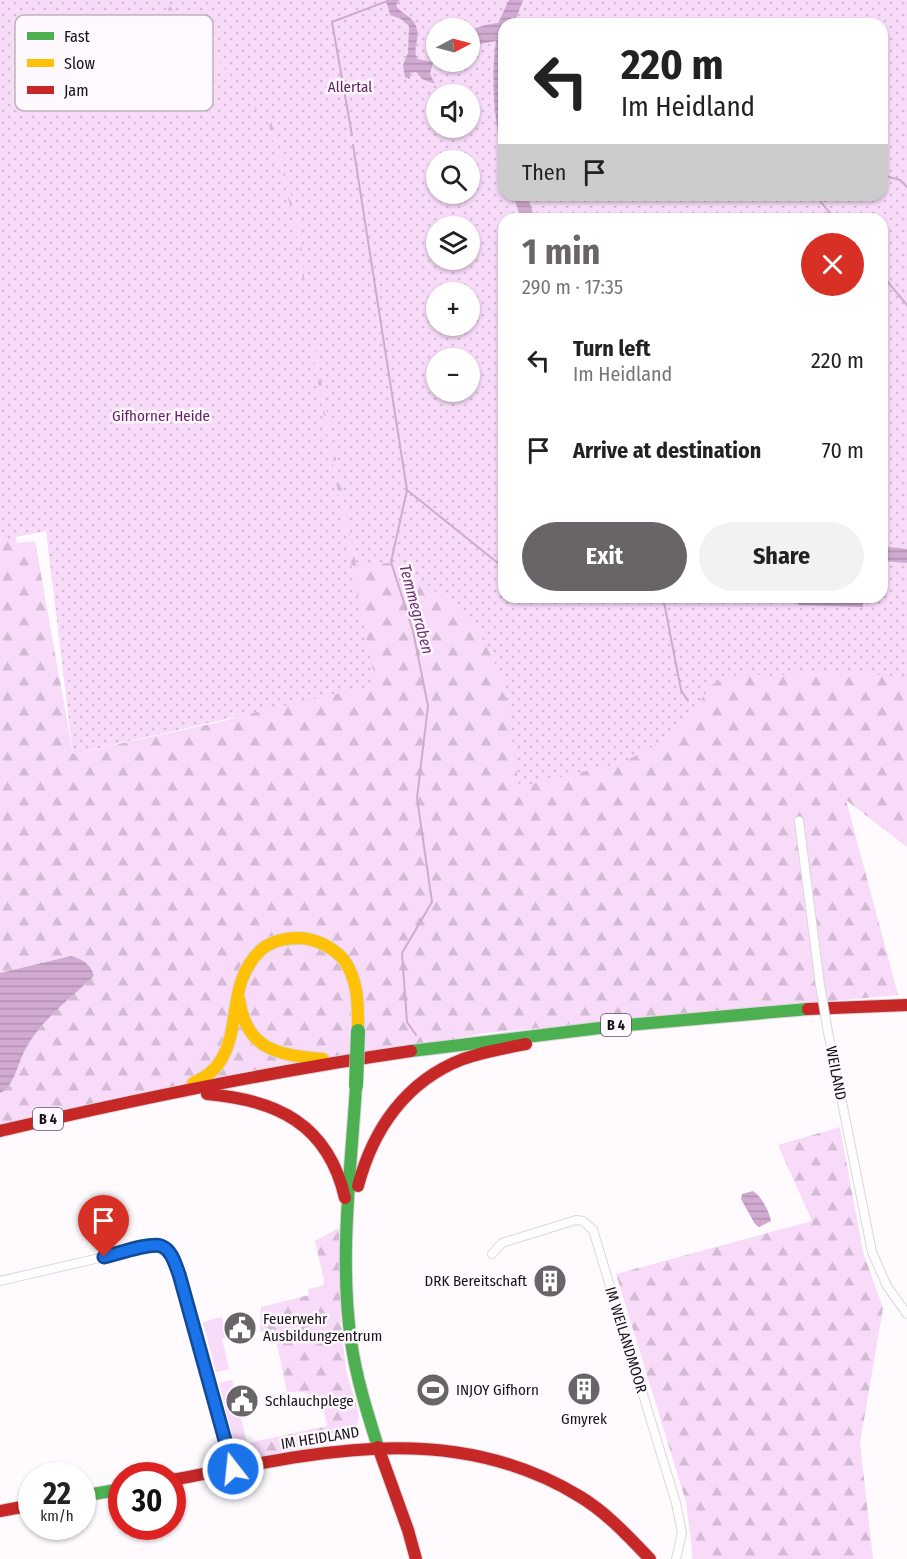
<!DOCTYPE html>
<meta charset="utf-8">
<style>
body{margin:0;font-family:"Fira Sans Condensed",sans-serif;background:#f2f2f2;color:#222;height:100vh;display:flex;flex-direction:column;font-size:22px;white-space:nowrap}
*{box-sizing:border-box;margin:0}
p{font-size:20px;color:#767676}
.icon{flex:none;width:33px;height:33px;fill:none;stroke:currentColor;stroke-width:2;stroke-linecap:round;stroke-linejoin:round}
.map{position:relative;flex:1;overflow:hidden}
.details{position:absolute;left:498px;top:213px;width:390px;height:390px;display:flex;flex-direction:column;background:#fff;border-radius:18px;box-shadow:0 2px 4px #0004}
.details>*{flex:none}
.top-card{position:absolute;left:498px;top:18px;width:390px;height:183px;border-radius:18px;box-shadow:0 2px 4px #0004;background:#fff;color:#222;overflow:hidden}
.needle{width:39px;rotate:84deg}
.controls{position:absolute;left:426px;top:18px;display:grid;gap:12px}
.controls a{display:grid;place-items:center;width:54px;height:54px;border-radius:50%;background:#fff;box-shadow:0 2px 4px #0004;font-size:30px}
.speed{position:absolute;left:18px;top:1462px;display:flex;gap:12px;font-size:30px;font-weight:700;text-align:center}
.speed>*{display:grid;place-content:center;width:78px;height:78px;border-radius:50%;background:#fff;box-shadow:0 2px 4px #0004;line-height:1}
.speed small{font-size:15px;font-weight:400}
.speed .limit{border:9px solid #d22;background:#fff;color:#111}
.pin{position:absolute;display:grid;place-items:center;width:51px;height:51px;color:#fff;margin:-62px -26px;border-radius:50% 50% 50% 0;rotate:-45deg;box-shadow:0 0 6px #0007}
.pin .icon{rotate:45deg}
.me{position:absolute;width:66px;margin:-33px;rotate:344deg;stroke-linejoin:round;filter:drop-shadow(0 0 4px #0008)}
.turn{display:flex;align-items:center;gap:21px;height:126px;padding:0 24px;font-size:27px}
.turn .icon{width:78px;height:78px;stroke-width:2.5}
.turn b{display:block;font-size:42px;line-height:51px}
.then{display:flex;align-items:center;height:57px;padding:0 24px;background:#0003;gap:12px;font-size:22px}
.round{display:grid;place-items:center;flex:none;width:63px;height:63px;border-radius:32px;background:#f2f2f2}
.head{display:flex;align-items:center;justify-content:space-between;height:102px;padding:0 24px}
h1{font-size:36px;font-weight:700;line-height:45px;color:#686468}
.primary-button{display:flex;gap:12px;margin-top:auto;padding:12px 24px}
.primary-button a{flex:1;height:69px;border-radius:36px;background:#686468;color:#fff;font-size:24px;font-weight:700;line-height:69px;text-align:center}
.primary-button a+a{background:#f2f2f2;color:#222}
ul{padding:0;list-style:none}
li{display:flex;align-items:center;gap:18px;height:90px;padding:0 24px}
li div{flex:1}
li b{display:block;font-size:22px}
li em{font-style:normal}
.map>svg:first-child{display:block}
.grass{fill:#f7dbf8}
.forest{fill:url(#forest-firs)}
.park{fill:url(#park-dots);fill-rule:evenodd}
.water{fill:url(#water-rules)}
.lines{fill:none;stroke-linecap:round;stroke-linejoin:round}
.stream{stroke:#d0aad1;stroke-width:2}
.street-casing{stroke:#dbd6db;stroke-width:10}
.fast-casing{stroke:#dbd6db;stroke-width:14}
.slow-casing{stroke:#dbd6db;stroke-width:14}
.jam-casing{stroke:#dbd6db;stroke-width:14}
.street{stroke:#fffeff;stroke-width:8}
.fast{stroke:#4caf50;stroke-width:12}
.slow{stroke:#ffc107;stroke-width:12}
.jam{stroke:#c62828;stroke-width:12}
.street-bridge-casing{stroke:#dbd6db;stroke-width:10;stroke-linecap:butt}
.fast-bridge-casing{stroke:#dbd6db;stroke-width:15;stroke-linecap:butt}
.street-bridge{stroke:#fffeff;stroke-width:8}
.fast-bridge{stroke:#4caf50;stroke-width:14}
.route-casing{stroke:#114b97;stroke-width:15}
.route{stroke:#1a73e8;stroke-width:10}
.labels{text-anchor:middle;stroke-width:5;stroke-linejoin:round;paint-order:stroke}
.shield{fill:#fff9ff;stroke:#5d585d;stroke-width:1.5}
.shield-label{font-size:14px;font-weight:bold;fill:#181318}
.park-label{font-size:15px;fill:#612264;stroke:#fff9ff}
.street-label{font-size:15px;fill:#181318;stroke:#fff9ff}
.poi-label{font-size:15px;fill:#181318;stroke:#fff9ff;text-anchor:start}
.water-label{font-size:16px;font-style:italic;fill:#6f2f72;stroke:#fff9ff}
.key{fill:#fff9ff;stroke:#bab4ba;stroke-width:1.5}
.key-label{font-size:16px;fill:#181318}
</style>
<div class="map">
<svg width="907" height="1559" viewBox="0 0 907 1559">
<defs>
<pattern id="forest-firs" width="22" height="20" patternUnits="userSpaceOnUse" patternTransform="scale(1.5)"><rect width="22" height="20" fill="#f7dbf8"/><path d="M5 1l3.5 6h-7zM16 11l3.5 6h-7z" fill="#d3bbd4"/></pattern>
<pattern id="park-dots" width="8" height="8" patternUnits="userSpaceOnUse" patternTransform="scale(1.5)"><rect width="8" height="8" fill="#f7dbf8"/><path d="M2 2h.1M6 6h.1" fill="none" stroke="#d3bbd4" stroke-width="1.8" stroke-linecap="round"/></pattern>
<pattern id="water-rules" width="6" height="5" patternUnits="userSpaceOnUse" patternTransform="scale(1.5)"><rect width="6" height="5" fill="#d0aad1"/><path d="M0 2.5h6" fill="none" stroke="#b291b3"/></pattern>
</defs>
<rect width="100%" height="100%" fill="#fefafe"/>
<g class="grass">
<path d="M222 1317 227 1338 222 1339 229 1369 216 1372 203 1322Z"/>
<path d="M232 1380 239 1408 235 1410 237 1418H241L247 1443 235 1446 219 1383Z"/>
</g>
<g class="forest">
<path d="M59 0H322L286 38 504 597 695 667 907 662V847L846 800 898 995 485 1033 0 1127V1093C14 1087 18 1063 25 1050 41 1020 70 999 94 976L71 956 0 973V435L7 502 17 543 35 541 73 754 224 721 353 681Z"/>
<path d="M840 1127 863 1252 883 1308 860 1443 873 1559H692V1548L686 1502 616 1274 812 1221 778 1145Z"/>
<path d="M339 1228 341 1324 346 1370 359 1415 357 1428 352 1439 246 1459 235 1446 327 1426 322 1402C308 1394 304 1389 287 1393L274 1329 260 1332 261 1307 309 1295 308 1289 325 1285 315 1241Z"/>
</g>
<path class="park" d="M0 0H160L187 35 268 122 295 224 306 299 300 230 271 121 164 0H907V677L833 671 775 676 740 674 712 684 690 716 661 742 624 762 519 787 504 682 485 643 464 613 408 571 389 563 356 565 311 328 316 373 352 568 376 685 73 754 46 531 0 540ZM504 24H882V195H504ZM436 28H470V62H436ZM436 94H470V128H436ZM436 160H470V194H436ZM504 219H882V597H504ZM436 226H470V260H436ZM436 292H470V326H436ZM436 358H470V392H436Z"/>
<g class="water">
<path d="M386 0H399L396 6C402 14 412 16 416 26 421 37 412 48 417 59L433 62 430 74 435 84 422 79 416 72 410 73V79L405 77 403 65 408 53 409 26 401 19 390 15Z"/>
<path d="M509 0H523L514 24H504V165C495 123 490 84 496 41L470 46V30L485 25 498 23Z"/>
<path d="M513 195H527L535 219H521Z"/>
<path d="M882 546 907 549V563L882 561Z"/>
<path d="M797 597H863V607L798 605Z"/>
<path d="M71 956C82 959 91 964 94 976 70 999 41 1020 25 1050 18 1063 14 1087 0 1093V973Z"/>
<path d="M753 1191C762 1197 769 1211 771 1221L759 1227 755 1224 741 1199 742 1194Z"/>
</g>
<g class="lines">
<g class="stream">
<path d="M352 135 332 22 390 0"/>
<path d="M353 145 407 490 391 562 413 631 428 706 417 798 432 902 402 953 407 1022 416 1035"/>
<path d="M882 175 900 180 907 187"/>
<path d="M815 195 835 219"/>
<path d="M882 275 907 305"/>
<path d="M407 490 504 568"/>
<path d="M663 597 681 690 688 701"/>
</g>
<defs>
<g id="street">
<path d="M799 821 820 985"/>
<path d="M828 1032 872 1252 887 1286 907 1314"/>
<path d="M492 1254 502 1243 576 1220 583 1221 593 1230 676 1503 682 1533 676 1559"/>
<path d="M0 1281 151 1246C170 1246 173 1257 179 1274L233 1469"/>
</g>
<g id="fast">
<path d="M411 1051 616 1026 808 1009"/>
<path d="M356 1086C351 1170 339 1257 351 1341 356 1377 367 1412 378 1447"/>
<path d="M82 1496 122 1489"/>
</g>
<g id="slow">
<path d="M239 999C246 1050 278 1055 323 1059"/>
<path d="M193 1083C205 1077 214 1072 221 1060 242 1025 227 982 261 950 271 941 286 938 300 938 316 939 333 947 344 960 359 981 358 1007 358 1031"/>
</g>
<g id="jam">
<path d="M808 1009 907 1005"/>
<path d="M207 1094C277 1100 328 1124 345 1198"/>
<path d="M0 1131C136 1099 273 1071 411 1051"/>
<path d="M358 1186C373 1129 406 1081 463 1059 483 1052 505 1048 526 1044"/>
<path d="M378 1447 408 1530 416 1559"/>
<path d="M172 1480C311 1454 449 1417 579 1496 606 1512 628 1536 650 1559"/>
<path d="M0 1511 32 1505"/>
</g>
</defs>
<use href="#street" class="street-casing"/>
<use href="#fast" class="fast-casing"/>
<use href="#slow" class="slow-casing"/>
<use href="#jam" class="jam-casing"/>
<use href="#street" class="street"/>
<use href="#fast" class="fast"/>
<use href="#slow" class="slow"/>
<use href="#jam" class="jam"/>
<defs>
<path id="street-bridge" d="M820 985 828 1032"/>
<path id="fast-bridge" d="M356 1086 358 1031"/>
</defs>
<use href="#street-bridge" class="street-bridge-casing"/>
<use href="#fast-bridge" class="fast-bridge-casing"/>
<use href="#street-bridge" class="street-bridge"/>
<use href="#fast-bridge" class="fast-bridge"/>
</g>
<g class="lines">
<defs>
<path id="route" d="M104 1257C117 1254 150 1242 161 1246 172 1250 175 1264 179 1274L233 1469"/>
</defs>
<use href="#route" class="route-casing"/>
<use href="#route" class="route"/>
</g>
<defs>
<symbol id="building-disc" viewBox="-11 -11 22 22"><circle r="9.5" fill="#686468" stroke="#fff9ff"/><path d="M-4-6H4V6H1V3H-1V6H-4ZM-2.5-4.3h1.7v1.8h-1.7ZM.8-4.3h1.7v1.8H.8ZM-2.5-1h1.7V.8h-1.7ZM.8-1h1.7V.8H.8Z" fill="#fff"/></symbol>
<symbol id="civic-disc" viewBox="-11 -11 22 22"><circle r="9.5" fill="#686468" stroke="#fff9ff"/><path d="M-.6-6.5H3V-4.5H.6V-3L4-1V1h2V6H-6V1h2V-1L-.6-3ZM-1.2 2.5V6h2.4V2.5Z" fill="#fff"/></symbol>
<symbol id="stadium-disc" viewBox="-11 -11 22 22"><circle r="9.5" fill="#686468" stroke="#fff9ff"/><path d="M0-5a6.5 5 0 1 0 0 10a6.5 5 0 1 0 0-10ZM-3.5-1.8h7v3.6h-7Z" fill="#fff"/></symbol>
</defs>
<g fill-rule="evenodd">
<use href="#building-disc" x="531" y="1262" width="38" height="38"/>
<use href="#civic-disc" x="221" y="1309" width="38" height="38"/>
<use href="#building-disc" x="565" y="1370" width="38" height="38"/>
<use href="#stadium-disc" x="414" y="1371" width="38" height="38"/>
<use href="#civic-disc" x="223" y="1382" width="38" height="38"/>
</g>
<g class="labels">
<g class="shield">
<rect x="601" y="1014" width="30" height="22" rx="4.5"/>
<rect x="33" y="1108" width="30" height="22" rx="4.5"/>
</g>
<g class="shield-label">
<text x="616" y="1030">B 4</text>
<text x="48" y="1124">B 4</text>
</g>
<g class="park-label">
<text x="350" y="92">Allertal</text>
<text x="161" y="421">Gifhorner Heide</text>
</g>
<g class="street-label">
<text transform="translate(836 1073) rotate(79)" y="5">WEILAND</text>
<text transform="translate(626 1340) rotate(73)" y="5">IM WEILANDMOOR</text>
<text transform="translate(320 1438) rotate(-9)" y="5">IM HEIDLAND</text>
</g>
<g class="poi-label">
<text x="527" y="1286" text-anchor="end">DRK Bereitschaft</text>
<text x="263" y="1324">Feuerwehr<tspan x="263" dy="17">Ausbildungzentrum</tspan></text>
<text x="456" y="1395">INJOY Gifhorn</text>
<text x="265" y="1406">Schlauchplege</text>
<text x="584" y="1424" text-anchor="middle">Gmyrek</text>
</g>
<g class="water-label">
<text transform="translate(417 609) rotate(75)" y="6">Temmegraben</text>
</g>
</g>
<rect x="15" y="15" width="198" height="96" rx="9" class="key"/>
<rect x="27" y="32" width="27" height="8" fill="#4caf50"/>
<rect x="27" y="59" width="27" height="8" fill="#ffc107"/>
<rect x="27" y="86" width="27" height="8" fill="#c62828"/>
<g class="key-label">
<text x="64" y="42">Fast</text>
<text x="64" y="69">Slow</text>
<text x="64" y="96">Jam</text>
</g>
</svg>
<div class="controls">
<a><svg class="needle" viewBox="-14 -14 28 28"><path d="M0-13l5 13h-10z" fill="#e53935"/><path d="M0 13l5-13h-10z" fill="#767676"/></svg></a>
<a><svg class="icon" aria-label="sound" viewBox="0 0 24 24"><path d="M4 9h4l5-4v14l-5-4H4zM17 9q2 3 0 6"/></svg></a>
<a><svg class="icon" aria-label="search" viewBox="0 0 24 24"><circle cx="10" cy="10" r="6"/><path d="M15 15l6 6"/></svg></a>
<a><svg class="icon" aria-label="layers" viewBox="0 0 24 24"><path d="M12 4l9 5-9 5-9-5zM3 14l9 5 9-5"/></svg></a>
<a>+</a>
<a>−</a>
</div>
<div class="speed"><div>22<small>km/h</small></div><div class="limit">30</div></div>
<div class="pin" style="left:104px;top:1257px;background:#d93025"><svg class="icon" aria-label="arrive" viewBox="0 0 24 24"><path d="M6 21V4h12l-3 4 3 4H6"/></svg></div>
<svg class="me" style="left:233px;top:1469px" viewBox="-20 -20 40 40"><circle r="17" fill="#1a73e8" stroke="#fff" stroke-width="3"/><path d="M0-11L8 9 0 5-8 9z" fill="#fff"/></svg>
<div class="top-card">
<div class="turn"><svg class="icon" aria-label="left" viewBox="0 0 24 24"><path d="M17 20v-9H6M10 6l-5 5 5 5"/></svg><div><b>220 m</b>Im Heidland</div></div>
<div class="then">Then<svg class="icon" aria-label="arrive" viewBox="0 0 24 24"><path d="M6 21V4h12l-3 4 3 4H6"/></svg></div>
</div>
<section class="details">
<div class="head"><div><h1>1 min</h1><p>290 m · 17:35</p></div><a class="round" style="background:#d93025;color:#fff"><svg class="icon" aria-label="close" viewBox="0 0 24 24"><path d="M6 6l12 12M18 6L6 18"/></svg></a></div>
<ul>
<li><svg class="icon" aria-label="left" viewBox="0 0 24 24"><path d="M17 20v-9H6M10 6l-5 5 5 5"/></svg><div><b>Turn left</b><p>Im Heidland</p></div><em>220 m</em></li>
<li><svg class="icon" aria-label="arrive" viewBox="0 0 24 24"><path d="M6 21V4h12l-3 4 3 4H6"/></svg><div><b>Arrive at destination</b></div><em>70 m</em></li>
</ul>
<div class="primary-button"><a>Exit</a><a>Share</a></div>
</section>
</div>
